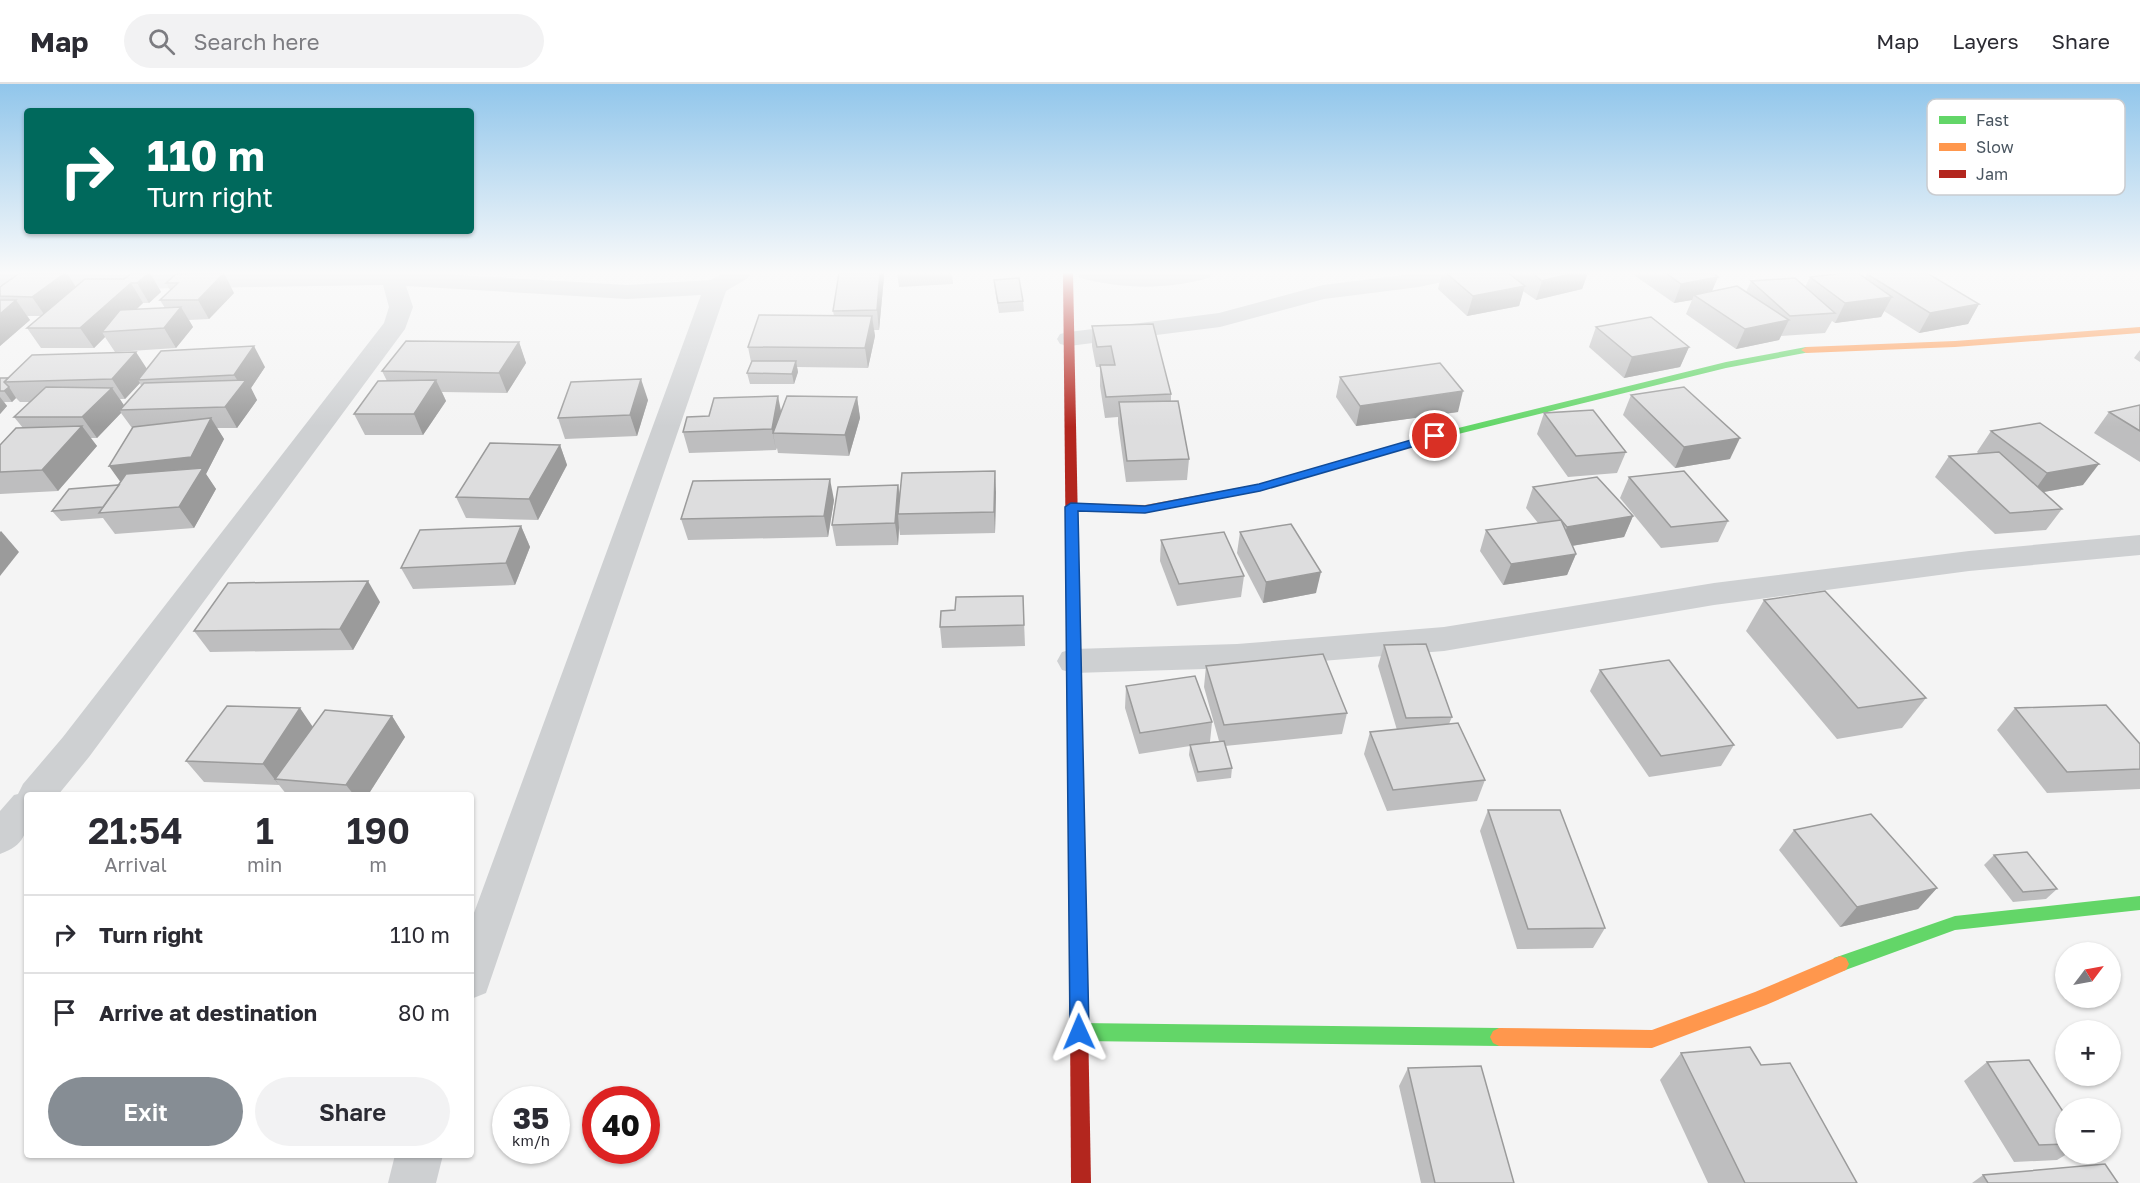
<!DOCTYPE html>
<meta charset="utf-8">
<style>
body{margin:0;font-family:"Golos Text",sans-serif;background:#f2f2f3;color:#2b2b33;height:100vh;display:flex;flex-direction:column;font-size:22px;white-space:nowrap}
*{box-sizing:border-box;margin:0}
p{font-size:20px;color:#7c7c81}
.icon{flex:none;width:33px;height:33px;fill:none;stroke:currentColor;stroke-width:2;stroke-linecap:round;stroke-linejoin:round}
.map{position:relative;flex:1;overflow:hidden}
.sheet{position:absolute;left:24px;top:708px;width:450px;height:366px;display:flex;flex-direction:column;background:#fff;border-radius:6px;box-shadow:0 2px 4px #0004}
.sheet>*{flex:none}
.guide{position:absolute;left:24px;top:24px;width:450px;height:126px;border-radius:6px;box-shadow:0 2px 4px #0004;background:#00695c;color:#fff;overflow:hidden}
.needle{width:39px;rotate:58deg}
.buttons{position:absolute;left:2055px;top:858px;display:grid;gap:12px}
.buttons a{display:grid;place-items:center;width:66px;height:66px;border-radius:50%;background:#fff;box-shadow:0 2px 4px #0004;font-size:30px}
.speed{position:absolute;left:492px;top:1002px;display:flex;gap:12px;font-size:30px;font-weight:700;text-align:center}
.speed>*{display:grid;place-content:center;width:78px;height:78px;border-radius:50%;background:#fff;box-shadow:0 2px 4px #0004;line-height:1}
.speed small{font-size:15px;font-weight:400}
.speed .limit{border:9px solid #d22;background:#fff;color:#111}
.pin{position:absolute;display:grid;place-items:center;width:51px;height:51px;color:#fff;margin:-26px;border:3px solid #fff;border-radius:50%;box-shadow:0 2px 6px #0007}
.me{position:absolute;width:66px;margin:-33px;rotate:359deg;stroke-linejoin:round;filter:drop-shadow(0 0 4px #0008)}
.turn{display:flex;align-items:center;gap:21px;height:126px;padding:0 24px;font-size:27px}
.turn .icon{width:78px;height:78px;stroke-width:2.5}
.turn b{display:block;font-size:42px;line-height:51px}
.eta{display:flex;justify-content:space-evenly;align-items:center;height:102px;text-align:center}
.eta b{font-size:36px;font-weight:600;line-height:42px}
.action{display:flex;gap:12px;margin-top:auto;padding:12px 24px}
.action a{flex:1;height:69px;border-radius:36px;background:#868d94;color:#fff;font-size:24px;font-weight:600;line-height:69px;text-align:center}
.action a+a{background:#f2f2f3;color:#2b2b33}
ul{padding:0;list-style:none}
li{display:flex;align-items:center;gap:18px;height:78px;padding:0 24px;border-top:2px solid #e1e1e2}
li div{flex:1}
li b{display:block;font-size:22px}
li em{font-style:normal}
header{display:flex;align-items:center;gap:36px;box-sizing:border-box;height:84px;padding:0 30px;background:#fff;border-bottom:2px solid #e1e1e2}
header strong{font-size:28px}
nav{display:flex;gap:33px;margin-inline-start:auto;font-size:21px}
.search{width:420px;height:54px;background:#f2f2f3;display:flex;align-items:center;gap:15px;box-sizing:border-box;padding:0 21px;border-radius:33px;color:#7c7c81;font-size:22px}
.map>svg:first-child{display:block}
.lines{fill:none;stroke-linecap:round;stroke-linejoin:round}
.street{fill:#ced0d2;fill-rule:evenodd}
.fast{fill:#63d668;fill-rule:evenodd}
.slow{fill:#ff974d;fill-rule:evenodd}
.jam{fill:#b3261e;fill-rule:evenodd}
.wall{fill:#bebebf;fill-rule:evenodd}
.shaded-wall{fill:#9b9b9b}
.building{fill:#ddddde;stroke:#9b9b9b;stroke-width:1.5}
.route{fill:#1a73e8;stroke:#114b97;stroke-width:1.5}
.key{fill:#fff;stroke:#c9ccd0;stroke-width:1.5}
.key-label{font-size:16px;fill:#4a5661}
</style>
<header>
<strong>Map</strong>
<div class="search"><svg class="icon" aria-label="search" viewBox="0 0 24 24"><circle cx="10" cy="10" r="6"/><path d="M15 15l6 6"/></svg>Search here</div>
<nav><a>Map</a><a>Layers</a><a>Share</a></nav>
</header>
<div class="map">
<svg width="2140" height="1099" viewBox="0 0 2140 1099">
<rect width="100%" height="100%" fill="#f4f4f4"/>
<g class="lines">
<g class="street">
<path d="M0 189 122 191 425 189 627 201 711 196 723 189H751L748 194 726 207 486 909 471 915V837L701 211 627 215 406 202 413 223 405 245 89 673 58 711H27C27 740 32 759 0 770V727L14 711 18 710 23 700 63 653 384 239 389 223 383 201 122 205 0 201Z"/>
<path d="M1077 189H1212L1209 194C1165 206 1124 205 1080 194Z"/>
<path d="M1419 189H1463L1460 194 1419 203 1324 215 1220 243 1069 262 1060 260 1057 255 1060 250 1069 248 1219 229 1323 201Z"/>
<path d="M2140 451V471L1969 487 1714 521 1444 567 1237 584 1074 589 1062 586 1057 577 1062 568 1074 565 1237 560 1444 543 1714 499 1969 467Z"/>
<path d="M395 1071H443L436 1099H388Z"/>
</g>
<g class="fast">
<path d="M1806 263 1810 264V268L1726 284 1434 356 1428 353 1430 351 1726 278Z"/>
<path d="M2140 812V826L1955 846 1840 888 1834 886 1831 880 1834 874 1955 832Z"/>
<path d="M1079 939 1499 944 1505 947 1508 953 1505 959 1499 962 1079 957 1073 954 1070 948 1073 942Z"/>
</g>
<g class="slow">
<path d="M2140 243V249L1955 263 1806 269 1801 266 1806 263 1955 257Z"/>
<path d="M1434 350 1438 351V355L1260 407 1145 429 1071 427 1065 423 1071 419 1145 421 1259 400Z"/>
<path d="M1074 588 1079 589 1081 593 1088 936 1085 942 1079 944 1073 942 1070 936 1067 593 1069 589Z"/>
<path d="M1840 872 1846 874 1849 880 1846 886 1766 921 1652 964 1499 962 1493 959 1490 953 1493 947 1499 944 1652 946 1755 908Z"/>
</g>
<g class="jam">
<path d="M1063 189H1073L1081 593 1079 597H1069L1067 593Z"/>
<path d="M1079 928 1085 930 1088 936 1091 1099H1071L1070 936 1073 930Z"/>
</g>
</g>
<g class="wall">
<path d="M132 189H150L161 208 149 219H143L136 226 165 224 160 216 170 206 166 199 176 190 234 209 209 235 189 236 193 243 176 264 115 268 105 253 94 264H41L27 244 41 232H27L30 236 0 262V203H76L124 195Z"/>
<path d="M897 189H952L953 200 899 203Z"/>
<path d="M1442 189H1588L1582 205 1536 216 1523 207 1519 222 1467 232 1438 205Z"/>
<path d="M1631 189H1713L1712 207 1746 208 1751 197 1805 203 1810 193 1865 194 1867 190 1979 220 1968 240 1919 249 1884 227 1881 233 1835 239 1832 237 1825 249 1781 252 1779 256 1736 265 1686 230 1692 216 1674 219Z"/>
<path d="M884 193 879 246H874L875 252 868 284 797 283 798 288 794 300H750L747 289 751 278 748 263 834 232 833 227Z"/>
<path d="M994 196 1023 217 1024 227 999 229 995 206Z"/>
<path d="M1092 242 1171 310V317L1189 375 1187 396 1126 398 1118 339V333L1105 334 1100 302V283H1096L1092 262Z"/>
<path d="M1596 243 1689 263 1680 283 1624 294 1589 263Z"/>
<path d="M519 258 526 279 507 309 442 308 446 317 423 351H365L354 330 387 297 382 287Z"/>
<path d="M2140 266V278L2134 274Z"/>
<path d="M265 283 251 304 257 316 237 344H217L224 355 206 390 216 405 194 444 115 450 103 434 61 437 52 427 119 401 121 398 132 344 121 329 97 354H90L97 362 58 407 0 410V361L23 344 14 333 31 318H20L16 314 12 318H4L7 322 0 330V294L147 285ZM140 299 141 302 124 322 120 315H125Z"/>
<path d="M1340 293 1458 328 1356 342 1336 313Z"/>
<path d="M1631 311 1730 375 1675 384 1623 331Z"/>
<path d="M857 313 860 334 849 372 778 369 777 364 776 366 689 369 683 348Z"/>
<path d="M648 316 637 352 565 355 558 334Z"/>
<path d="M2140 321V378L2094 349 2109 328Z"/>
<path d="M1544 329 1626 368 1617 389 1568 393 1537 350Z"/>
<path d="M1991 347 2083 401 2044 408 2062 425 2046 446 1995 450 1935 393 1949 372 1979 370 1977 368Z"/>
<path d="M560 361 567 381 538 436 466 434 456 413Z"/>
<path d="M1629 393 1728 437 1718 458 1661 464 1620 414Z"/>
<path d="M898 401 900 410 996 408 995 449 900 451 899 444 898 461 836 462 832 441Z"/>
<path d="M1533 403 1633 432 1624 453 1572 462 1576 470 1567 491 1503 501 1480 467 1486 446 1538 439 1526 424Z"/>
<path d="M834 416 828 453 688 456 681 435Z"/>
<path d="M521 442 530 463 515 501 413 505 401 484Z"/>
<path d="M1240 448 1316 509 1263 519 1237 469Z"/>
<path d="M1161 456 1244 492 1241 513 1177 522 1160 477Z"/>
<path d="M1023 512 1025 562 942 564 940 543Z"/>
<path d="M1764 516 1926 614 1902 644 1837 655 1746 547Z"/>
<path d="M380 518 353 566 210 568 194 547Z"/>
<path d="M1384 561 1452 633 1449 640 1485 696 1477 717 1387 727 1364 670 1370 648 1397 646 1378 582Z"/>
<path d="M1206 582 1347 629 1342 650 1225 662 1232 684 1231 694 1197 698 1189 671 1190 662 1139 670 1125 624 1126 602 1212 638 1210 658 1219 657 1204 603Z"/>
<path d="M1600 586 1734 661 1721 682 1649 693 1590 607Z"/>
<path d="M2015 624 2140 660V705L2047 709 1997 646Z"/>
<path d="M392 632 405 653 368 711H287L279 701 204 698 186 677 313 643Z"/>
<path d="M1488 726 1605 844 1593 864 1517 865 1480 747Z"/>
<path d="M1794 746 1937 804 1918 825 1840 843 1779 766Z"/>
<path d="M1994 771 2057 805 2046 815 2013 818 1984 781Z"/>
<path d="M1681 969 1761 981 1857 1099H1708L1660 996Z"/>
<path d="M1987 978 2066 1032V1070H2067L2057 1076 2014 1078 1964 997Z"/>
<path d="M1408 984 1514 1099H1421L1399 1002Z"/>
<path d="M1983 1091 2118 1099H1972Z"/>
</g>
<g class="shaded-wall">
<path d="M65 189H67L79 208 46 233 32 213Z"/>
<path d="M149 189H150L161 208 149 219 137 199Z"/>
<path d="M224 189 234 209 209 235 198 216Z"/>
<path d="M880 189H884V193L879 246 877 226Z"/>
<path d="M1573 189H1588L1582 205 1536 216 1542 197Z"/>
<path d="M1718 193 1710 212 1694 211 1692 216 1674 219 1681 200Z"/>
<path d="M131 199 143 219 112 247 102 248 105 253 94 264 80 244Z"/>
<path d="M1525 202 1519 222 1467 232 1473 212Z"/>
<path d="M1892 213 1881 233 1835 239 1845 219Z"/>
<path d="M16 216 30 236 0 262V230Z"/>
<path d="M1979 220 1968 240 1919 249 1930 229Z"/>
<path d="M181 223 193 243 176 264 164 244Z"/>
<path d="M872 232 875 252 868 284 865 264Z"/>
<path d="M1789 236 1779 256 1736 265 1745 245Z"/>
<path d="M519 258 526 279 507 309 499 289Z"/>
<path d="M254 262 265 283 251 304 257 316 237 344 225 323 241 302 234 291Z"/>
<path d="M1689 263 1680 283 1624 294 1632 273Z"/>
<path d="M136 268 149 288 138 296 140 299 125 315 112 295Z"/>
<path d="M796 277 798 288 794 300 792 290Z"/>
<path d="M641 295 648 316 637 352 630 331Z"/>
<path d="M436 296 446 317 423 351 414 330Z"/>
<path d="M9 303 16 314 12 318 4 307Z"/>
<path d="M112 304 126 324 120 326 121 329 97 354 82 333Z"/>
<path d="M1463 307 1458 328 1356 342 1360 322Z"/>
<path d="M778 312 782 332 773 349 776 366 772 345Z"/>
<path d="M0 313 7 322 0 330Z"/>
<path d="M857 313 860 334 849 372 845 351Z"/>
<path d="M211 334 224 355 206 390 216 405 194 444 179 423 124 403 109 382Z"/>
<path d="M82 342 97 362 58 407 42 386Z"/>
<path d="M1740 354 1730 375 1675 384 1684 363Z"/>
<path d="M560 361 567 381 538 436 529 415Z"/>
<path d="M2099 380 2083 401 2032 410 2047 389Z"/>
<path d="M995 387 996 408 995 449 994 428Z"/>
<path d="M830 395 834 416 828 453 824 432Z"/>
<path d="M898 401 901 422 898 430 899 444 898 461 895 439Z"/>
<path d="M1633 432 1624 453 1559 464 1567 443Z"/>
<path d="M521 442 530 463 515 501 506 479Z"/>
<path d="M1 447 19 468 0 492V448Z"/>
<path d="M1576 470 1567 491 1503 501 1511 480Z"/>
<path d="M1321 488 1316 509 1263 519 1266 498Z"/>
<path d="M368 497 380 518 353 566 340 545Z"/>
<path d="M300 624 315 646 275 695 279 701 263 680Z"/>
<path d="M392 632 405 653 368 711H354L346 701Z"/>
<path d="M1937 804 1918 825 1840 843 1857 823Z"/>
</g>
<g class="building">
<path d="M20 189H65L32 213 0 212V203Z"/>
<path d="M132 189H149L137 199H131L80 244H27L85 195H124Z"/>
<path d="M224 189 198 216H160L178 199H166L176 190Z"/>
<path d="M839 189H880L877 226 833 227Z"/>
<path d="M1446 189H1508L1525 202 1473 212Z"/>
<path d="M1532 189H1573L1542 197Z"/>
<path d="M1666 189H1713L1718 193 1681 200Z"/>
<path d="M1845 189H1858L1892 213 1845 219 1810 193Z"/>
<path d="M1872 189H1927L1979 220 1930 229 1867 190Z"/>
<path d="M1019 194 1023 217 998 219 994 196Z"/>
<path d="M1795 194 1835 229 1790 232 1751 197Z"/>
<path d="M1737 202 1789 236 1745 245 1694 211Z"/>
<path d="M0 216H16L0 230Z"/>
<path d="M181 223 164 244 102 248 120 226Z"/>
<path d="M759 231 872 232 865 264 748 263Z"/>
<path d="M1651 233 1689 263 1632 273 1596 243Z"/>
<path d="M1153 240 1171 310 1106 313 1100 281H1115L1111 262 1097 263 1092 242Z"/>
<path d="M406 257 519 258 499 289 382 287Z"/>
<path d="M254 262 234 291 138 296 161 267Z"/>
<path d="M136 268 112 295 4 298 32 271Z"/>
<path d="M752 277H796L792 290 747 289Z"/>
<path d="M1440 279 1463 307 1360 322 1340 293Z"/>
<path d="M0 294H8L4 298 9 303 4 307H0Z"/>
<path d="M641 295 630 331 558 334 571 298Z"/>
<path d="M246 296 225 323 120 326 144 299Z"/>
<path d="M436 296 414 330H354L378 297Z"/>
<path d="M46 303 112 304 82 333H14Z"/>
<path d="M1684 303 1740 354 1684 363 1631 311Z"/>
<path d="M778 312 772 345 683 348 687 333 709 332 714 314Z"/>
<path d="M787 312 857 313 845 351 773 349Z"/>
<path d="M1178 317 1189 375 1127 377 1119 318Z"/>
<path d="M2140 321V347L2109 328Z"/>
<path d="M1593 326 1626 368 1576 372 1544 329Z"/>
<path d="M211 334 191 373 109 382 133 343Z"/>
<path d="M2040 339 2099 380 2047 389 1991 347Z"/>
<path d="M82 342 42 386 0 388V361L16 344Z"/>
<path d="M490 359 560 361 529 415 456 413Z"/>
<path d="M1999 368 2062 425 2010 429 1949 372Z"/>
<path d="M203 384 179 423 99 429 126 390Z"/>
<path d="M995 387 994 428 898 430 902 389Z"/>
<path d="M1684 387 1728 437 1671 443 1629 393Z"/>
<path d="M1597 393 1633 432 1567 443 1533 403Z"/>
<path d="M830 395 824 432 681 435 693 397Z"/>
<path d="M119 401 103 423 52 427 69 405Z"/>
<path d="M898 401 895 439 832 441 838 403Z"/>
<path d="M1561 436 1576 470 1511 480 1486 446Z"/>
<path d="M1291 440 1321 488 1266 498 1240 448Z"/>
<path d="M521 442 506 479 401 484 420 446Z"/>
<path d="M1224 448 1244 492 1179 500 1161 456Z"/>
<path d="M368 497 340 545 194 547 228 499Z"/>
<path d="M1825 507 1926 614 1858 624 1764 516Z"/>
<path d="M1023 512 1024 541 940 543 941 527 955 526 956 513Z"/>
<path d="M1426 560 1452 633 1406 634 1384 561Z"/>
<path d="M1323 570 1347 629 1224 641 1206 582Z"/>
<path d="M1669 576 1734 661 1661 672 1600 586Z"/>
<path d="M1195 592 1212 638 1140 649 1126 602Z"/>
<path d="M2106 621 2140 660V685L2067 688 2015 624Z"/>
<path d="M227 622 300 624 263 680 186 677Z"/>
<path d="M325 626 392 632 346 701 275 695Z"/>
<path d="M1458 639 1485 696 1393 706 1370 648Z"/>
<path d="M1224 657 1232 684 1198 688 1190 661Z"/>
<path d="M1488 726H1560L1605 844 1528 845Z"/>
<path d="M1871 730 1937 804 1857 823 1794 746Z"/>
<path d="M2027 768 2057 805 2023 808 1994 771Z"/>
<path d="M1750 963 1761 981 1790 979 1857 1099H1745L1681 969Z"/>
<path d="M2029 976 2066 1032V1060L2039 1061 1987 978Z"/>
<path d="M1481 982 1514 1099H1435L1408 984Z"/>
<path d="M2105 1080 2118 1099H1988L1983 1091Z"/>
</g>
<linearGradient id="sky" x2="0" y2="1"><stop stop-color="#91c6eb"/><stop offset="0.55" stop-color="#fafafa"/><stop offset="1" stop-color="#fafafa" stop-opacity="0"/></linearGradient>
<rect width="2140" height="343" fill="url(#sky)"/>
<path class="route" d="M1435 349 1441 352 1439 355 1260 407 1145 429 1078 427 1089 948 1086 954 1079 957 1073 954 1070 948 1065 423 1071 419 1145 422 1259 400Z"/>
<rect x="1927" y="15" width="198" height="96" rx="9" class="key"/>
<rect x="1939" y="32" width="27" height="8" fill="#63d668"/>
<rect x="1939" y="59" width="27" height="8" fill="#ff974d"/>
<rect x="1939" y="86" width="27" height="8" fill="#b3261e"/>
<g class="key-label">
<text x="1976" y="42">Fast</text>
<text x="1976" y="69">Slow</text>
<text x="1976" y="96">Jam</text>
</g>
</svg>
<div class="buttons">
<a><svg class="needle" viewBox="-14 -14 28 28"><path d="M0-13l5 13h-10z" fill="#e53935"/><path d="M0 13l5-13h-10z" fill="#7c7c81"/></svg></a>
<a>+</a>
<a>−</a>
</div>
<div class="speed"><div>35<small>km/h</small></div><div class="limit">40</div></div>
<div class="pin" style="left:1435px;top:352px;background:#d93025"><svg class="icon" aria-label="arrive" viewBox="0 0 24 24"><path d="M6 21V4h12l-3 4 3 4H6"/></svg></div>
<svg class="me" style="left:1079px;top:948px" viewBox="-20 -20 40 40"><path d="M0-17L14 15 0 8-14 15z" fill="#1a73e8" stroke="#fff" stroke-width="4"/></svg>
<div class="guide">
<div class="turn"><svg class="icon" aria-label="right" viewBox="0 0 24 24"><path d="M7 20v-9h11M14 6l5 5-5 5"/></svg><div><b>110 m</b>Turn right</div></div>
</div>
<section class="sheet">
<div class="eta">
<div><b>21:54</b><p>Arrival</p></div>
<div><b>1</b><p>min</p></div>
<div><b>190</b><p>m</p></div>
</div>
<ul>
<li><svg class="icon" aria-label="right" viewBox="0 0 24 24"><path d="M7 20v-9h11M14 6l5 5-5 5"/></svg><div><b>Turn right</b></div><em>110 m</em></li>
<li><svg class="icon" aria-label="arrive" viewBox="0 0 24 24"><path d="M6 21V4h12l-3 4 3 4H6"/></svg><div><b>Arrive at destination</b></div><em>80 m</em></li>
</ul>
<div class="action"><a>Exit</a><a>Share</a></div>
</section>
</div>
